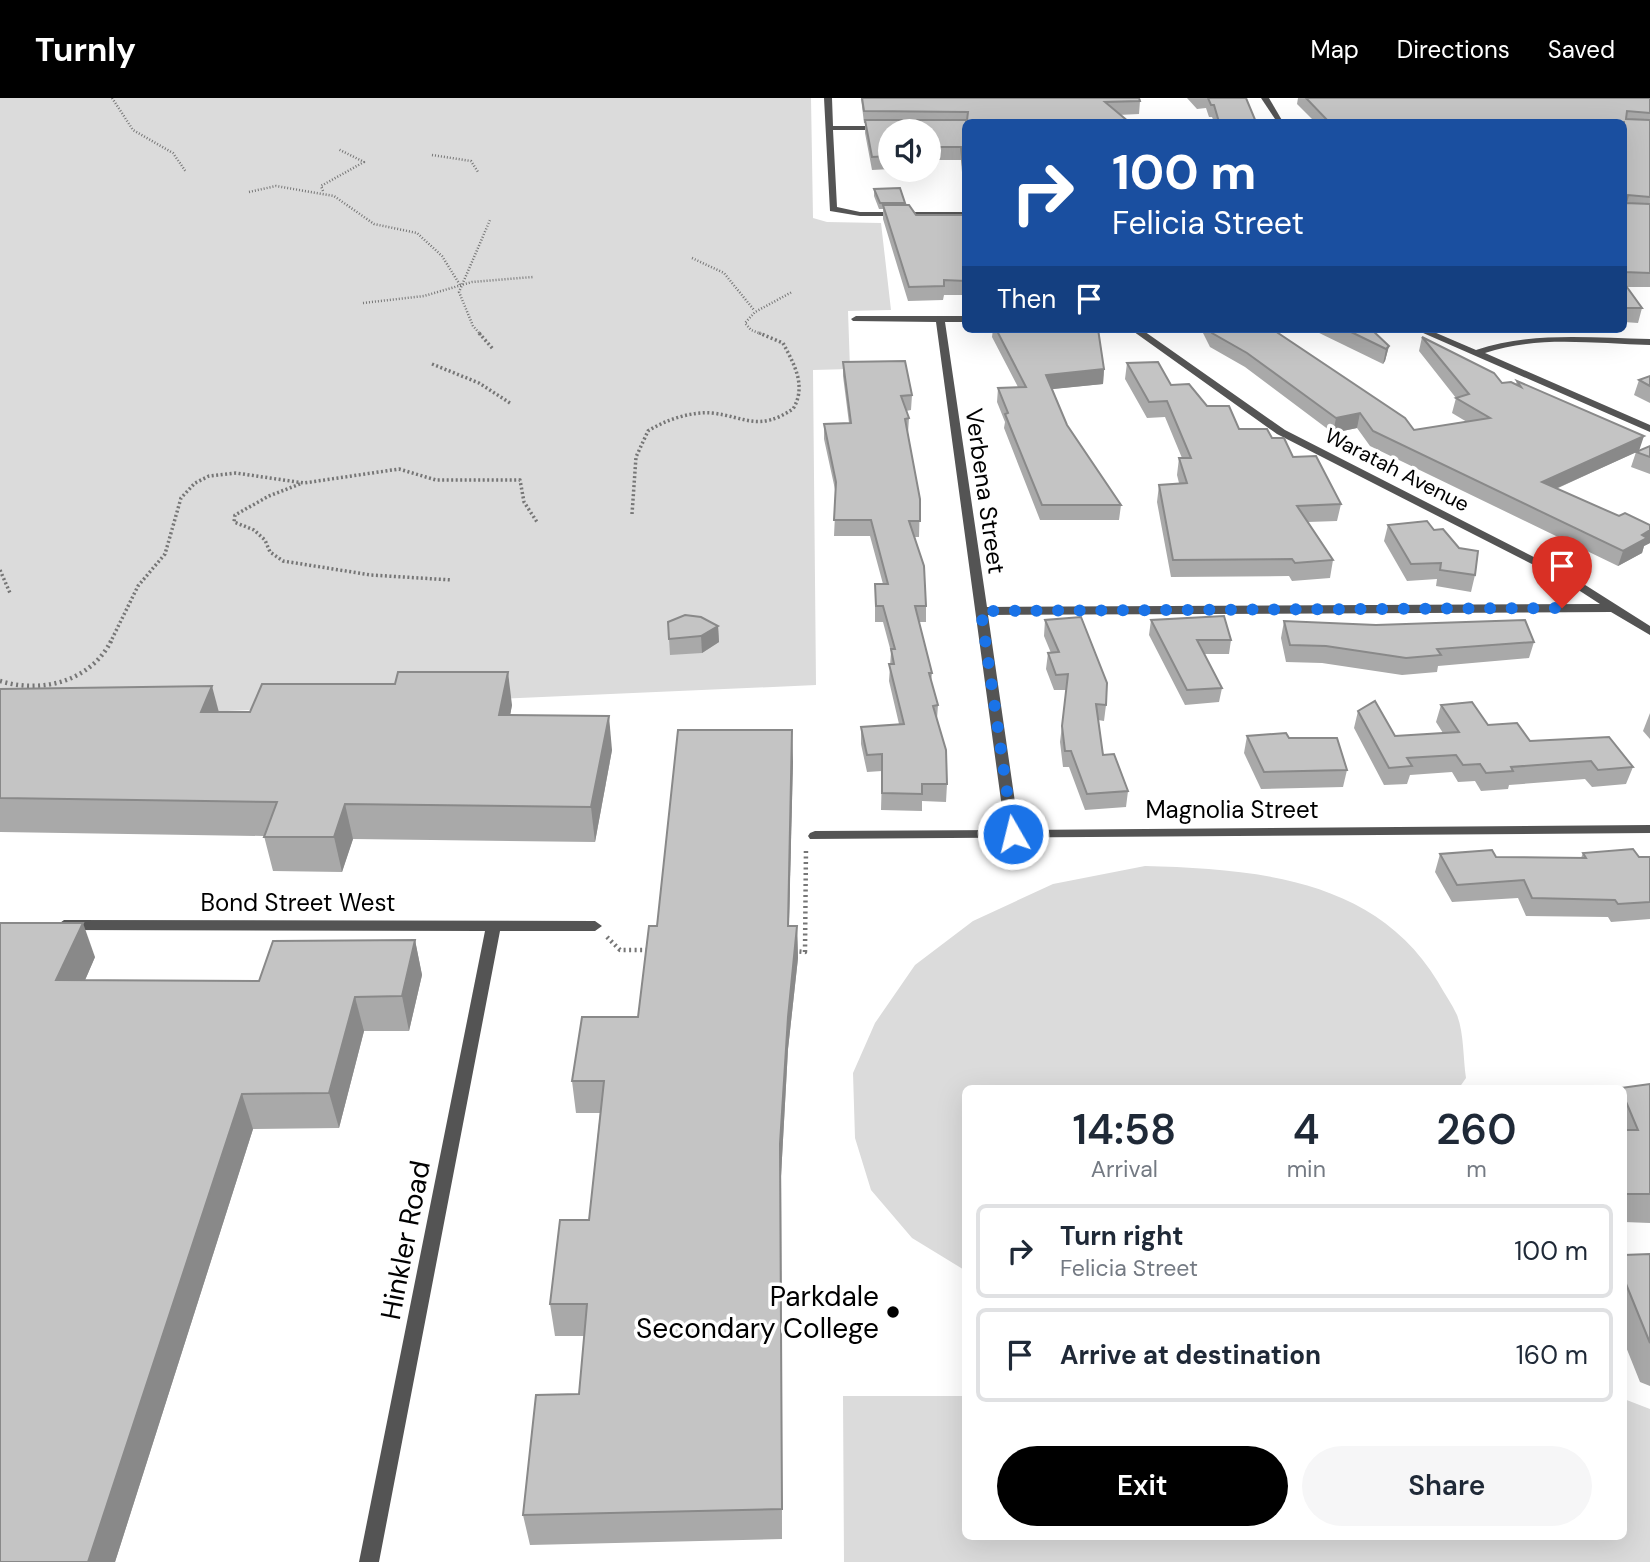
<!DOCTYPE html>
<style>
body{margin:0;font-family:"DM Sans",sans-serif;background:#f6f6f7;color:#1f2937;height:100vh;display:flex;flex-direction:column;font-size:26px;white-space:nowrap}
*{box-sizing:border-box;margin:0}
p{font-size:23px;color:#747a83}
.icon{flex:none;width:38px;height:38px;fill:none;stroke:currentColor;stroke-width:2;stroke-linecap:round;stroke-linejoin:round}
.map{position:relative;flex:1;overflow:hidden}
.panel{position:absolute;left:962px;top:987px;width:665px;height:455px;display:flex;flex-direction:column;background:#fff;border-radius:10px;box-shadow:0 7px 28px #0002}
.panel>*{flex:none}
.top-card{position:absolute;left:962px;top:21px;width:665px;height:214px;border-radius:10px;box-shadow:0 7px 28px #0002;background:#1a4fa0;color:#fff;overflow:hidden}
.tools{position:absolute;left:878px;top:21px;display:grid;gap:14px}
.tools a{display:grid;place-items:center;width:63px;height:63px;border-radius:50%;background:#fff;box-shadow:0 7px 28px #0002;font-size:35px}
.pin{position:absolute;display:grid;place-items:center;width:60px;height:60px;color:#fff;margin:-72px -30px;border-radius:50% 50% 50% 0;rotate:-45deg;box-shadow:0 0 7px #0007}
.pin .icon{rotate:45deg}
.me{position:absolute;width:77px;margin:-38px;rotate:352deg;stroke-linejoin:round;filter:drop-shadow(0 0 5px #0008)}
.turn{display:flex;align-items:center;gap:24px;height:147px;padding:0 35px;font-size:32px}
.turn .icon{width:91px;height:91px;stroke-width:2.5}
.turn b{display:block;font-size:49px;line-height:60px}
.then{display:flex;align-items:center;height:66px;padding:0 35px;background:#0003;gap:14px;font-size:26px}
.eta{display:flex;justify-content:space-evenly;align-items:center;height:119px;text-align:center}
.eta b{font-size:42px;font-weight:600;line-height:49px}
.button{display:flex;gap:14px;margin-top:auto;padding:14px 35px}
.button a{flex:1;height:80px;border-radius:42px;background:#000;color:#fff;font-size:28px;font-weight:600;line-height:80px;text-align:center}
.button a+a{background:#f6f6f7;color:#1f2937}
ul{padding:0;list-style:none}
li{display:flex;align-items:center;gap:21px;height:94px;margin:0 14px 10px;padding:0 21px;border:4px solid #e0e1e3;border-radius:10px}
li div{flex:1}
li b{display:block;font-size:26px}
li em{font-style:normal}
header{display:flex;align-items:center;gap:42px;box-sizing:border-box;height:98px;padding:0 35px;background:#000;color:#fff}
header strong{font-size:33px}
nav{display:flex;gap:38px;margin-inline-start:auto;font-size:24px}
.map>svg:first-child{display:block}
.green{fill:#dbdbdb}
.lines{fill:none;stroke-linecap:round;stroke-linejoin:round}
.path-far2{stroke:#767676;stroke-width:2.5;stroke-dasharray:1 2;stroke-linecap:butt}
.path-far1{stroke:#767676;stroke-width:3.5;stroke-dasharray:2 2.5;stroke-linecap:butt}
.path{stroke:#767676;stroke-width:4.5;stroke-dasharray:2 3.5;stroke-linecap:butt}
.minor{fill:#545454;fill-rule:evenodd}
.wall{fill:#a9a9a9}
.shaded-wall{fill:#898989}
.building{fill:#c4c4c4;stroke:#898989;stroke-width:2}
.route{stroke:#1a73e8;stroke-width:12;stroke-dasharray:0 21.6}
.poi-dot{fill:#000;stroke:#fff;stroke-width:2.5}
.labels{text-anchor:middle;stroke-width:7;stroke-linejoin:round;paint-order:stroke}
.far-street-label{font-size:21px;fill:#000;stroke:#fff}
.street-label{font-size:24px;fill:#000;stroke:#fff}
.near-street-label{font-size:28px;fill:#000;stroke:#fff}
.near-poi-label{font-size:28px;fill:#000;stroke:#fff;text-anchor:end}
</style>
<header>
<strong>Turnly</strong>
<nav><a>Map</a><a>Directions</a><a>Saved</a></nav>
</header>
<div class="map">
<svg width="1650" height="1464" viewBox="0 0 1650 1464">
<rect width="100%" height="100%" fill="#fff"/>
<g class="green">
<path d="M0 0H811L813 120 827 124 881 125 891 212 848 213 850 271 813 272 816 587 0 623Z"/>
<path d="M1145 768C1255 771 1376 780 1438 884 1444 895 1452 906 1457 917 1464 935 1463 960 1466 980L1459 990H966V1173L912 1140 871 1092 855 1040 853 975 875 925 915 867 973 823 1053 786Z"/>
<path d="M843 1298H966V1438H1624V1301L1650 1311V1464H844Z"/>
</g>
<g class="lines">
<g class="path-far2">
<path d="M112 0 133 32 173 55 186 74"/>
<path d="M432 57 471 63 478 74"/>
<path d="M323 93 321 88 364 64 338 51"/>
<path d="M249 94 276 88 334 98 374 126 417 135 442 158 460 187"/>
<path d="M692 160 724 175 754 212"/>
<path d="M363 205 424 198 472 184 533 179"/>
<path d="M481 237 473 228 459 194 490 122"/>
<path d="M764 237 751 232 745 225 755 214 792 194"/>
</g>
<g class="path-far1">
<path d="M479 235 493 251"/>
<path d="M432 266 479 285 510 305"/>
<path d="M300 386 269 398 235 417 234 424 254 432 265 442 270 454 283 463 371 477 452 482"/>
<path d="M632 416 636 359 648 333C665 322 692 313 712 315 746 319 758 334 793 311 807 288 794 266 783 245L759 235"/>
<path d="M0 472 10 495"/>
<path d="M110 545 138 488 165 456 181 400 195 385 209 378 236 375 304 385 399 371 436 382H520L524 404 537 424"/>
</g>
<g class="path">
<path d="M0 583C42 596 91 583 111 543"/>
<path d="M607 839 620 852H649"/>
<path d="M794 853 805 854 806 750"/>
</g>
<g class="minor">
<path d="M824 0H832L833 28H884L888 30 884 32H833L837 109 860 114H966V118H860L830 113Z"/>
<path d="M1261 0H1269L1283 24H1277Z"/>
<path d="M856 218H966V224H945L987 509 1600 506 1563 482 1277 336 1130 231H1141L1285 332 1571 478 1650 528V537L1611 514 988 517 1019 732 1650 727V735L810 741 808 738 810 735 815 733 1005 732 936 224 853 223 851 221Z"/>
<path d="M1414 231H1427L1476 252C1532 233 1592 240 1650 241V247C1596 246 1537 237 1485 255L1650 327V334Z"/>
<path d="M64 822 595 823 602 828 595 833H500L379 1464H359L485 833 64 832 57 827Z"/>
</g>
</g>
<g class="wall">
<path d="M861 0H1139L1140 3 1139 16 966 24V112L965 111 961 62H929V33H891V71L872 72 865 35V25H864Z"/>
<path d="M1187 0H1246L1256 24H1214L1212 19H1209L1206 10 1197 11Z"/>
<path d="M1298 0H1650V189H1627L1642 210 1638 225 1624 224V24H1315L1297 6Z"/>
<path d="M874 91 905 105V107L916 117H966V197H944L943 202 908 203 883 121V111H879L874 98Z"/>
<path d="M993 231H1098L1104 271 1103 286 1051 291 1067 327 1121 407 1119 422H1040L1004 330 1005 324 997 304 998 290 1018 289 992 239Z"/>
<path d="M1201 231H1272L1414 332 1467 324 1452 315 1456 300 1419 253 1422 239 1502 285 1516 286 1517 283 1639 353 1650 348V376L1631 369 1636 354 1556 391 1619 418 1650 427V445L1644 448 1642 455 1618 468 1370 348 1357 330 1333 335 1245 269 1210 249Z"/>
<path d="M1311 231H1371L1389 248 1385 263 1383 266Z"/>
<path d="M843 264 912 297 911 312 906 313 909 320 908 335 920 401 919 439H915L926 508V524H919L932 575 931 584 938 607 937 621 947 686 946 704 922 703V713L881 712 882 673 867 674 861 646V629L899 626 889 583 891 554 883 524H875V486H883L870 438H834L836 396 824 341V326L849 325 843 278Z"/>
<path d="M1127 265 1207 308 1239 331 1272 340 1293 359 1341 406 1337 423 1308 424 1333 462 1330 480 1292 483 1289 478 1171 479 1157 404 1159 387 1179 385 1177 377 1179 360H1182L1165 319 1147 320 1125 281Z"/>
<path d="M1650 278V305L1634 297 1639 282Z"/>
<path d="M1388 427 1475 477 1471 494 1436 488 1437 481 1407 483 1384 443Z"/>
<path d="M1045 522 1106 607 1104 623 1098 622 1103 657 1128 693 1126 709 1085 712 1069 669H1063L1060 644 1066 592H1054L1046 571 1048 555H1051L1044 538Z"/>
<path d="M1151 522 1231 542 1229 556H1204L1222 590 1219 604 1185 607 1149 537Z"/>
<path d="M1284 523 1534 544 1529 560 1438 568 1437 574 1402 577 1322 565 1286 564 1281 540Z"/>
<path d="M668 524 718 528 719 544 702 555 670 557Z"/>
<path d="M0 591 219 614H250L512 607 510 617 612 652 595 744 353 741 342 774 273 773 264 738 0 734Z"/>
<path d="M1441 607 1488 627 1530 643 1633 669 1626 686 1592 689 1585 681 1509 687 1508 691 1481 693 1475 683 1458 684 1452 674 1410 677 1407 686 1384 687 1354 630 1358 613 1395 638 1443 635 1436 624Z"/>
<path d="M1650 615V641L1643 633Z"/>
<path d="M1247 638 1289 640 1347 672 1343 689 1261 691 1244 655Z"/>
<path d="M793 663 789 828H797L798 860 788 951 781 1078 782 1441 530 1447 523 1417 579 1296 584 1238H555L550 1206 589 1122 600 1015H576L572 983 638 919 657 828Z"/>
<path d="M1583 755 1639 759H1650V821L1611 824 1608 819 1526 818 1518 800 1452 804 1435 774 1440 756 1496 759 1581 760Z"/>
<path d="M0 825 95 859 85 882 259 883 415 842 422 877 409 933H364L339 1030 253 1031 115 1464H0Z"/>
<path d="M1650 986V1125L1624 1124V990Z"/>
<path d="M1650 1156V1288L1640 1284 1624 1244V1157Z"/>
</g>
<g class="shaded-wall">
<path d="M1389 248 1385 263 1383 266 1386 251Z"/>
<path d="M1104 271 1103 286 1044 292 1046 277Z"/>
<path d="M1360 315 1357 330 1333 335 1336 320Z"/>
<path d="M1644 338 1639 353 1537 399 1542 384Z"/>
<path d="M1650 432V445L1644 448 1642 455 1618 468 1623 453 1642 437Z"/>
<path d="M718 528 719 544 702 555 701 538Z"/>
<path d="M508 574 512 607 504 651 499 617Z"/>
<path d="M212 588 221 622 201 614Z"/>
<path d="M609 618 612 652 595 744 591 709Z"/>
<path d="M792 632 793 663 788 860V828Z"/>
<path d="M345 706 353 741 342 774 334 739Z"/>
<path d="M83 825 95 859 70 917 56 882Z"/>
<path d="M797 828 798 860 788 951 781 1078 782 1441 780 1046 788 919Z"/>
<path d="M415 842 422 877 409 933 402 898Z"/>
<path d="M355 899 364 933 339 1030 329 995Z"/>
<path d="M242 996 253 1031 115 1464H88Z"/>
</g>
<g class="building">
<path d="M862 0H1139L1140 3 1105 4 1129 24H966V98L961 49H929V33H891V58L872 59 865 22H967L968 14 864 13Z"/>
<path d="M1208 0H1246L1256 24H1219L1214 7H1211Z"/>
<path d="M1306 0H1650V15L1627 13 1626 21 1650 22V99L1628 97 1626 105 1650 106V175L1624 174V24H1329Z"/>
<path d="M900 90 905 105H880L874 91Z"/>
<path d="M883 107H909L916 117H966V183L944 182V188L909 189Z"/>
<path d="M1624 185 1642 210H1624Z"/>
<path d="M996 231H1098L1104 271 1046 277 1067 327 1121 407H1042L1005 316 1008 315 998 290 1026 289Z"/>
<path d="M1210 231H1272L1405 320 1414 332 1490 320 1456 300 1469 296 1422 239 1494 275 1502 285 1511 284 1521 289 1517 283 1644 338 1542 384 1619 418 1625 415 1650 427V432L1642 437 1647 440 1623 453 1373 333 1360 315 1336 320 1247 255 1212 235Z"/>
<path d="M1345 231H1371L1389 248 1386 251Z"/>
<path d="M905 263 912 297 901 298 909 320 905 321 920 401V423H909L924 468 926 508H915L932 575H929L938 607 933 608 946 652 947 686H922V696L882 695V656L867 657 861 629 904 626 889 566H894L891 551H895L883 508H876L875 486H888L871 422H834L836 384 824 326 851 325 843 264Z"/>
<path d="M1158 264 1171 287 1189 286 1207 308H1229L1239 331H1267L1272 340H1284L1293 359 1316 358 1341 406 1297 408 1333 462 1295 465 1292 461 1173 462 1159 387 1187 385 1179 360H1191L1167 303 1149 304 1127 265Z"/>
<path d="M1650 278V288L1639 282Z"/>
<path d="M1650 348V359L1636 354Z"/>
<path d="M1427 423 1434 432 1443 431 1459 450 1478 453 1475 477 1440 472 1441 465 1411 466 1388 427Z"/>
<path d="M685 517 701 519 718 528 701 538 669 541 668 524Z"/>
<path d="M1224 518 1231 542H1197L1222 590 1187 592 1151 522Z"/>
<path d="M1081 519 1107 585 1106 607 1096 606 1103 657 1114 656 1128 693 1087 696 1071 653H1065L1062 628 1068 576 1056 577 1048 555 1059 554 1045 522Z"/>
<path d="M1525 522 1534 544 1437 551 1441 557 1406 560 1326 548 1290 547 1284 523 1376 527Z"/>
<path d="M398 574H508L499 617 609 618 591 709 345 706 334 739H264L277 704 0 700V591L212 588 201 614H250L262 586H395Z"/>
<path d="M1375 603 1395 638 1459 634 1441 607 1472 604 1488 627 1517 625 1530 643 1609 639 1633 669 1598 672 1591 663 1511 669 1513 673 1486 675 1480 666 1463 667 1456 657 1407 660 1412 668 1389 670 1358 613Z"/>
<path d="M678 632H792L788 828H797L788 919 780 1046 782 1411 523 1417 536 1297 579 1296 587 1206H550L560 1122H589L604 983H572L582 919H638L649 828H657Z"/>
<path d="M1286 635 1289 640H1337L1347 672 1264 674 1247 638Z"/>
<path d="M1633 751 1639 759H1650V804L1618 806 1615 802 1532 800 1524 782 1457 787 1440 756 1492 752 1496 759 1586 760 1583 755Z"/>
<path d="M0 825H83L56 882 259 883 273 843 415 842 402 898 355 899 329 995 242 996 88 1464H0Z"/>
<path d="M1650 986V1096H1624V1032H1638L1624 999V990H1621Z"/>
<path d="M1650 1156V1245L1624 1181V1157Z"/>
</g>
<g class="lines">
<path class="route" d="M1013 736 981 513 1562 510"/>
</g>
<circle class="poi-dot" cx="893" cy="1214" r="7"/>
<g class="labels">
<g class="far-street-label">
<text transform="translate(1397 372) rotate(27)" y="7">Waratah Avenue</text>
</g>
<g class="street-label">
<text transform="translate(985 393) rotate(82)" y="8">Verbena Street</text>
<text x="1232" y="720">Magnolia Street</text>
<text x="298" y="813">Bond Street West</text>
</g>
<g class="near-street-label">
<text transform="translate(405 1142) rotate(-79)" y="10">Hinkler Road</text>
</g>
<g class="near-poi-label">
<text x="879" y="1208">Parkdale<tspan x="879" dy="32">Secondary College</tspan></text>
</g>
</g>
</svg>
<div class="tools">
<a><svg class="icon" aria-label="sound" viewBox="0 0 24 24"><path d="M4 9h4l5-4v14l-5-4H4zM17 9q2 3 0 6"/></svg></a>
</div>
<div class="pin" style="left:1562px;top:510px;background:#d93025"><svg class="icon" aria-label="arrive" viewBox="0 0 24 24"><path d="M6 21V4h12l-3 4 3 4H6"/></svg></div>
<svg class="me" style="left:1013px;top:736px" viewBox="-20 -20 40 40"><circle r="17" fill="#1a73e8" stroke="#fff" stroke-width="3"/><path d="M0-11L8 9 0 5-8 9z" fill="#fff"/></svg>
<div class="top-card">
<div class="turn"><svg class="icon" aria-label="right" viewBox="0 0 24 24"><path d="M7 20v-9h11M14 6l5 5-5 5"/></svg><div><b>100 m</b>Felicia Street</div></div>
<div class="then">Then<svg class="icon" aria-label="arrive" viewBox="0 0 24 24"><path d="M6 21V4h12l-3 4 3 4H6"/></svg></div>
</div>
<section class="panel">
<div class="eta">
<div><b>14:58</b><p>Arrival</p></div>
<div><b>4</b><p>min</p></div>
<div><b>260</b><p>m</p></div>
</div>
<ul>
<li><svg class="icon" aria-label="right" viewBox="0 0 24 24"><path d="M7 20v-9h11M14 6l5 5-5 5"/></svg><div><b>Turn right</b><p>Felicia Street</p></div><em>100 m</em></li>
<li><svg class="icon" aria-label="arrive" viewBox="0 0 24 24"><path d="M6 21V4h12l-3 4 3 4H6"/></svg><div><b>Arrive at destination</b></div><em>160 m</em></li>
</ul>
<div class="button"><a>Exit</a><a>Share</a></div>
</section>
</div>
